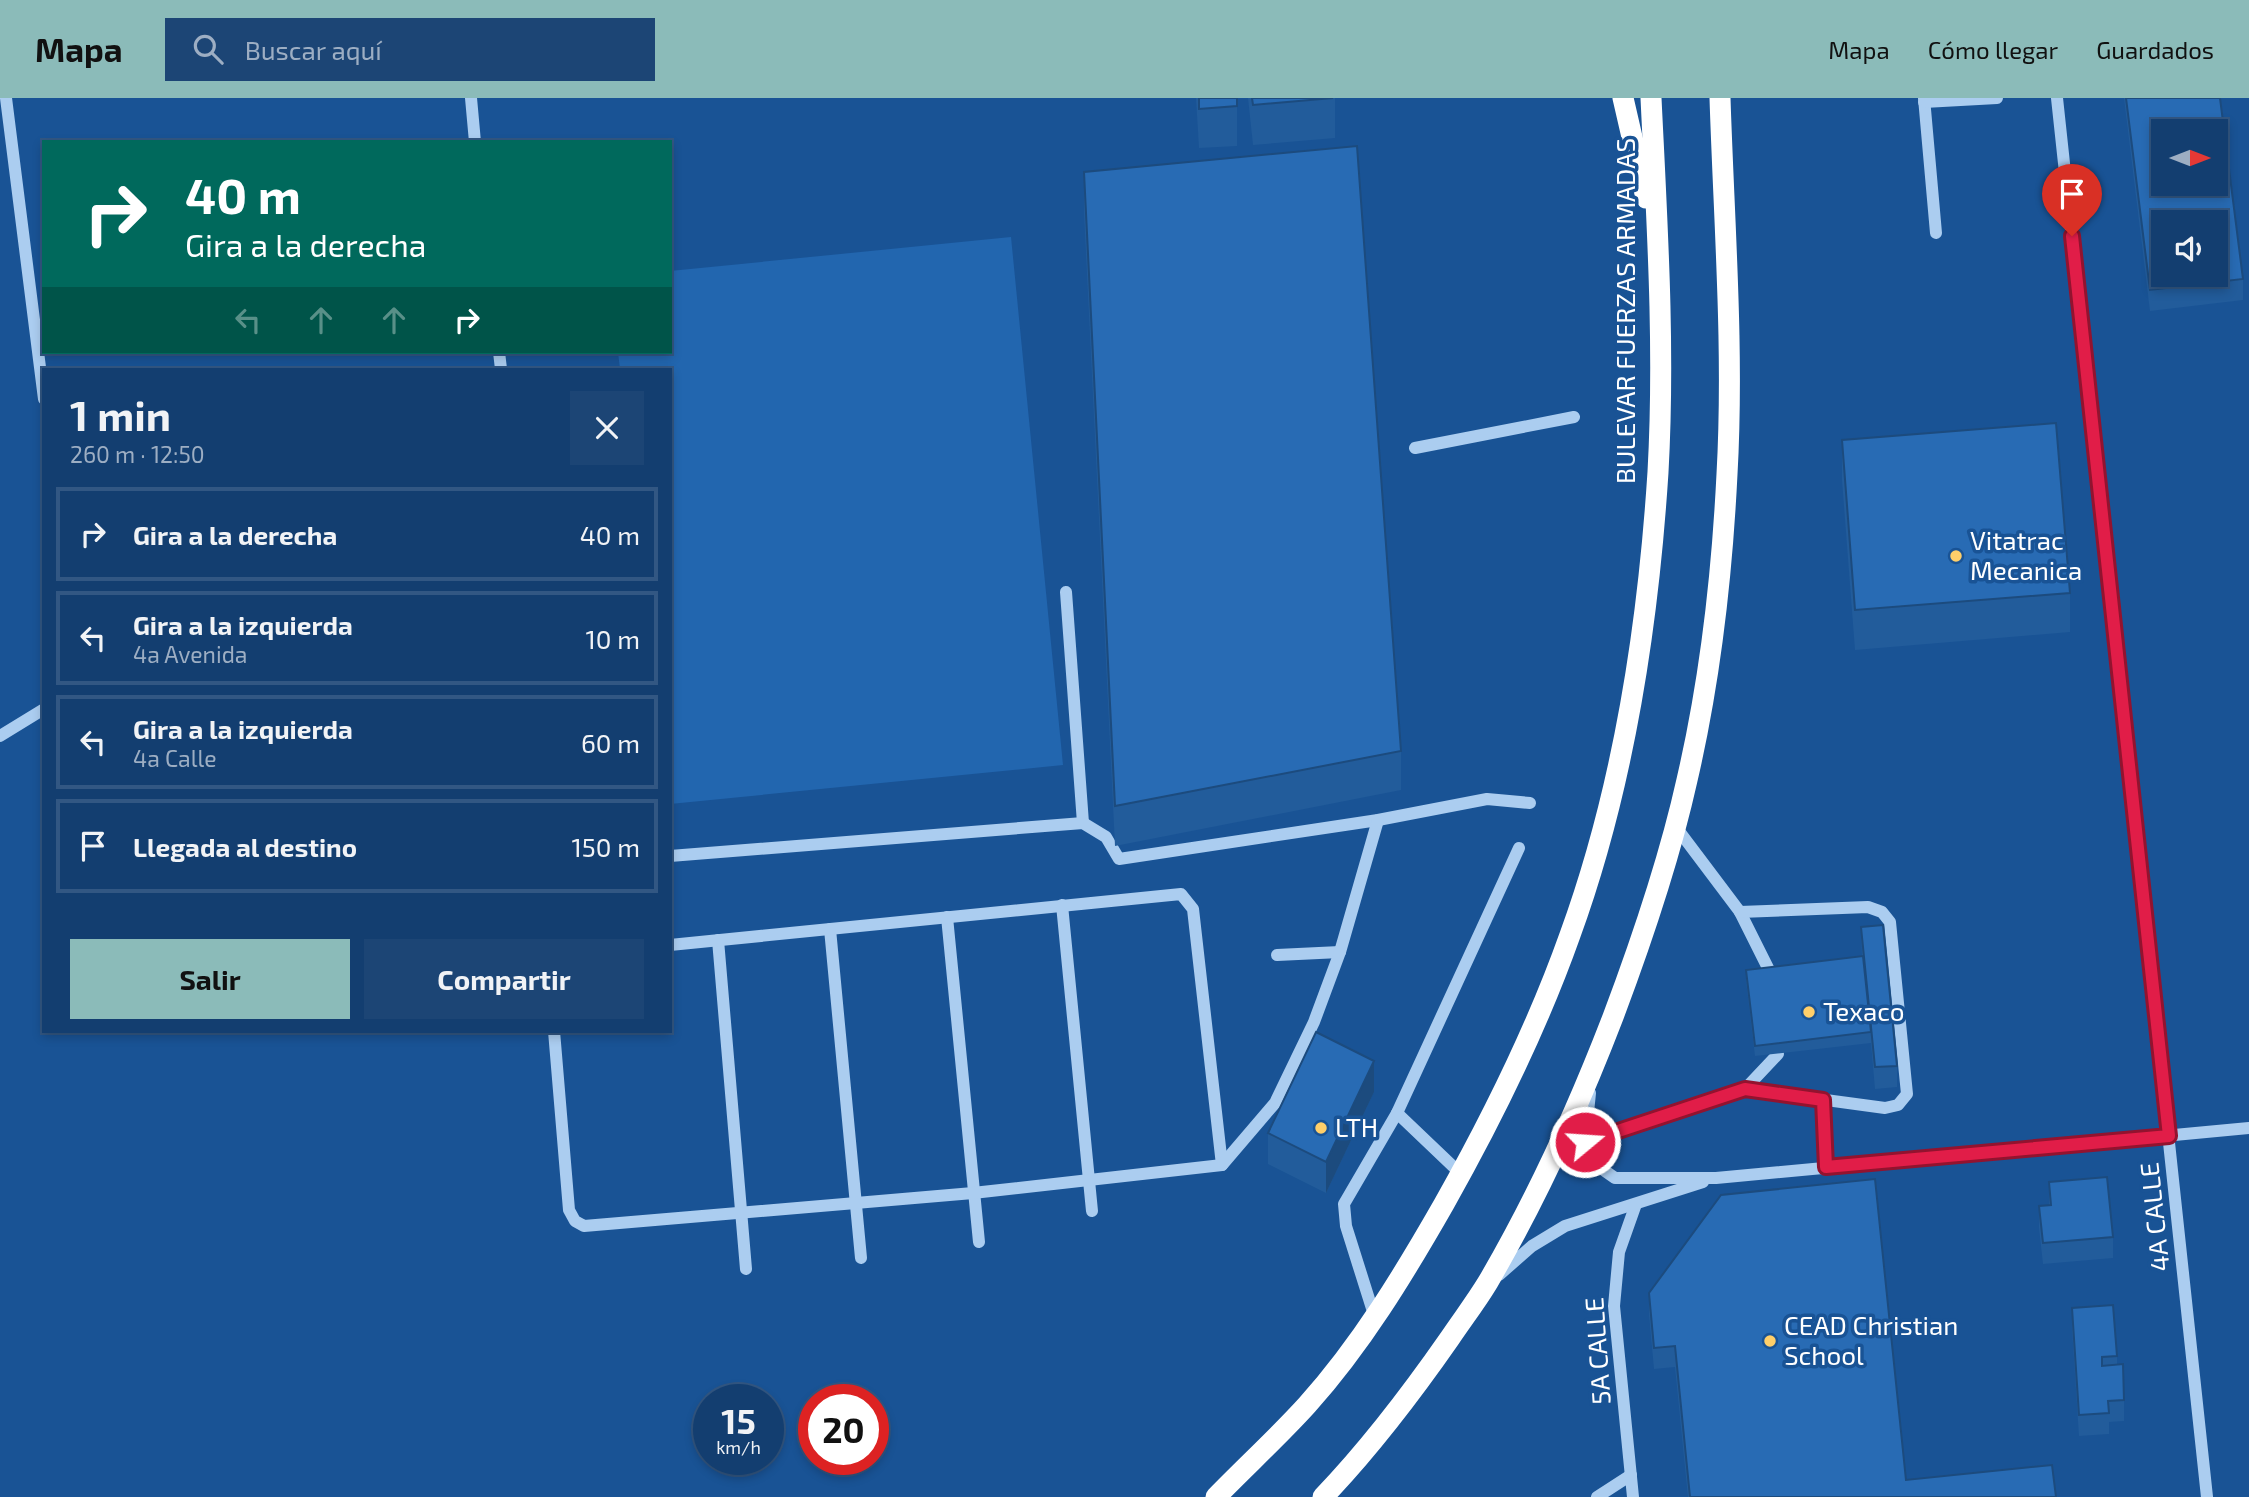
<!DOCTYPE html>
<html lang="es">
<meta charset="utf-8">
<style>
body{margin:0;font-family:"Exo 2",sans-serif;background:#1c4575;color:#f1f3f6;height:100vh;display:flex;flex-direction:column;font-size:26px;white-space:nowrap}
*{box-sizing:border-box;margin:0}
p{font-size:23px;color:#9daec3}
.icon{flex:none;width:38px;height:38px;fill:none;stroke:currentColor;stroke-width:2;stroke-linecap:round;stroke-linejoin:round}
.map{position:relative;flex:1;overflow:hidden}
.drawer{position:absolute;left:42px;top:270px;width:630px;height:665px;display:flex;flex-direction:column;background:#133e70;border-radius:0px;box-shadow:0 4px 10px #0003,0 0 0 2px #325783}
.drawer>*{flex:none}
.banner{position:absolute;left:42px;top:42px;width:630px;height:214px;border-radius:0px;box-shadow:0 4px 10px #0003,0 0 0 2px #325783;background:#00695c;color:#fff;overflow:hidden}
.needle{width:46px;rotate:90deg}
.tools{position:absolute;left:2151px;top:21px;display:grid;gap:14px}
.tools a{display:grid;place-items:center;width:77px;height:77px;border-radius:0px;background:#133e70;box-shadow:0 4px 10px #0003,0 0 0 2px #325783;font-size:35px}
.speed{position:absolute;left:693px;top:1286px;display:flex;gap:14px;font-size:35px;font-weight:700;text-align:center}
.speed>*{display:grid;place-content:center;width:91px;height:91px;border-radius:50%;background:#133e70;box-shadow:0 4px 10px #0003,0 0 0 2px #325783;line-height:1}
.speed small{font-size:18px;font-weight:400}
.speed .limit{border:10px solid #d22;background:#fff;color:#111}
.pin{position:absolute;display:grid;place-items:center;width:60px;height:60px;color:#fff;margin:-72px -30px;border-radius:50% 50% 50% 0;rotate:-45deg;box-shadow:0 0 7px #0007}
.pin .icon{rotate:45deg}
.me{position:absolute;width:77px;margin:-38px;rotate:72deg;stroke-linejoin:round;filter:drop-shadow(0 0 5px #0008)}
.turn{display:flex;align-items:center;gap:24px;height:147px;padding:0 28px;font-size:32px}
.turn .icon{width:91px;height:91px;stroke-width:2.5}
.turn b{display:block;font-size:49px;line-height:60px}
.lanes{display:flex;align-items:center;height:66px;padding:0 28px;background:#0003;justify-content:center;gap:35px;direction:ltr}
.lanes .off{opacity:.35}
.round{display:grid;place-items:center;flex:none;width:74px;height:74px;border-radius:0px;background:#1c4575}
.overview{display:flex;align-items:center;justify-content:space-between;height:119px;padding:0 28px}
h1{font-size:42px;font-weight:700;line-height:52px}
.action{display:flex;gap:14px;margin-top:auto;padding:14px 28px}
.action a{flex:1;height:80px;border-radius:0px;background:#8bbbb9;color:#111;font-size:28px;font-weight:700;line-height:80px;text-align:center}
.action a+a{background:#1c4575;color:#f1f3f6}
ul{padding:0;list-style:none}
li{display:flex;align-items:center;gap:21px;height:94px;margin:0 14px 10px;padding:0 14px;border:4px solid #325783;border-radius:0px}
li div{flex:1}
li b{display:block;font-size:26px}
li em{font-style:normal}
header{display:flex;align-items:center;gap:42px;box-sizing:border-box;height:98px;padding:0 35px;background:#8bbbb9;color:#111}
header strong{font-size:33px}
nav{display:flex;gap:38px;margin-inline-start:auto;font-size:24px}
.search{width:490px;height:63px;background:#1c4575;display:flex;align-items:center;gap:18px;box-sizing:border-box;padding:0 24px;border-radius:0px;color:#9daec3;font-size:26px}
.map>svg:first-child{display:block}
.green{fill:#2266af}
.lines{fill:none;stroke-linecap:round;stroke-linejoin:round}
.minor{stroke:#abcdf0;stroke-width:12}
.highway{stroke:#fff;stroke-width:21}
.wall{fill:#225c9b}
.shaded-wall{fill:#1c4b7e}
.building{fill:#286bb4;stroke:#1c4b7e;stroke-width:2;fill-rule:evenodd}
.route-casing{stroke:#92132f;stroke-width:18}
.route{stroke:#e11d48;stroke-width:12}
.poi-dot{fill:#ffcf6a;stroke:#195395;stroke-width:2.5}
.labels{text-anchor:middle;stroke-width:7;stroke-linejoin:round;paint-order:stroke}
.street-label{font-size:26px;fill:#fff;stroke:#195395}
.poi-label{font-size:26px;fill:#fff;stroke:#195395;text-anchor:start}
</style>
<header>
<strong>Mapa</strong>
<div class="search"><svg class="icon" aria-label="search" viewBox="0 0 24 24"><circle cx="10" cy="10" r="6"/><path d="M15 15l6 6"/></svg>Buscar aquí</div>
<nav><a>Mapa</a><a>Cómo llegar</a><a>Guardados</a></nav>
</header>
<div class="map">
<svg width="2249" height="1399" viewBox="0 0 2249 1399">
<rect width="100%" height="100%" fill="#195395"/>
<path class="green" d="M1011 139 1063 667 670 706V271H620L618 254H670V173Z"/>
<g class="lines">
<g class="minor">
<path d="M6 0 44 301"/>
<path d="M471 0 475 44"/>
<path d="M1924 0 1936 135"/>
<path d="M2057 0 2207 1399"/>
<path d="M1924 4 1997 0"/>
<path d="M499 254 501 271"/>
<path d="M1415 350 1574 319"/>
<path d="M1066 494 1083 725"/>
<path d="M0 638 44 611"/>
<path d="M1676 729 1740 814 1773 880"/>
<path d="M670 758 1083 725 1106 739 1119 761 1378 722 1487 701 1530 705"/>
<path d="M1062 807 1092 1113"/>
<path d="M1740 814 1868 809 1882 814 1890 824 1907 996 1898 1007 1885 1010 1745 991"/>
<path d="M947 819 979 1144"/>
<path d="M830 831 861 1160"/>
<path d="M718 842 746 1171"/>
<path d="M670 847 1181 796 1193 811 1222 1067"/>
<path d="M1277 857 1340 854"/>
<path d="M554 933 569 1112 575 1123 584 1128 973 1095 1222 1067 1275 1005 1314 924 1340 854 1378 722"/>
<path d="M1590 995 1585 1044 1595 1066 1615 1080H1716L2249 1030"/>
<path d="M1823 1001 1826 1069"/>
<path d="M1397 1015 1461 1076"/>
<path d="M1585 1044 1745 991 1778 956"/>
<path d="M1499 1177 1532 1148 1565 1128 1703 1084"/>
<path d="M1375 1220 1346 1128 1344 1106 1397 1015 1519 750"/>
<path d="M1597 1399 1631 1377"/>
<path d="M1633 1399 1614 1208 1619 1154 1636 1106"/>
</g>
<g class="highway">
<path d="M1623 0 1646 100"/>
<path d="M1216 1399C1246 1368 1278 1339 1307 1307 1361 1247 1404 1176 1444 1106 1493 1019 1537 930 1570 837 1624 689 1648 530 1658 374 1665 249 1657 124 1651 0"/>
<path d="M1323 1399C1370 1350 1411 1296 1450 1240 1462 1222 1476 1204 1488 1184 1537 1100 1578 1010 1613 919 1642 842 1669 763 1687 682 1710 583 1722 478 1727 376 1734 251 1724 125 1720 0"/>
</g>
</g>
<g class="wall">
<path d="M1196 0H1237V48L1199 50Z"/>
<path d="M1248 0H1335V40L1253 47Z"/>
<path d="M2124 0H2220L2243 181V202L2150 213Z"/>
<path d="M1084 74 1401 653V692L1115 748 1084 114Z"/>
<path d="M1842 342 2070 495V534L1855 552 1842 382Z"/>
<path d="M1861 829 1897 968V989L1875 991 1871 945 1755 958 1746 883V872L1862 858Z"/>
<path d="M1374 994 1326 1095 1268 1066V1035Z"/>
<path d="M2049 1084 2113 1139V1160L2043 1166 2039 1130V1108L2049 1107Z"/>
<path d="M1649 1195 1906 1382 2056 1399H1688L1675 1269 1654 1271 1649 1216Z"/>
<path d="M2072 1210 2117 1258V1267L2124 1302V1323L2109 1324V1336L2079 1338 2072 1231Z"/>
</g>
<path class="shaded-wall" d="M1374 963V994L1326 1095V1064Z"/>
<g class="building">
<path d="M1199 0H1237V8L1199 11Z"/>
<path d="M1252 0H1333L1253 7Z"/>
<path d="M2126 0H2220L2243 181 2150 192ZM2163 33H2216V86H2163ZM2163 124H2216V177H2163Z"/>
<path d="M1357 48 1401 653 1115 708 1084 74Z"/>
<path d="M2056 325 2070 495 1855 512 1842 342Z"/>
<path d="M1883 827 1897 968 1875 969 1861 829Z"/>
<path d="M1863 858 1871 934 1755 948 1746 872Z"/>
<path d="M1316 934 1374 963 1326 1064 1268 1035Z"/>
<path d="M2107 1079 2113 1139 2043 1145 2039 1108 2051 1107 2049 1084Z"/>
<path d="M1875 1081 1906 1382 2052 1367 2056 1399H1690L1675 1248 1654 1250 1649 1195 1721 1097Z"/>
<path d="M2113 1207 2117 1258 2102 1259V1268L2123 1266 2124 1302 2108 1303 2109 1315 2079 1317 2072 1210Z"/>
</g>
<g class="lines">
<defs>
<path id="route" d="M1585 1044 1745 991 1823 1002 1826 1069 2169 1038 2072 138"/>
</defs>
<use href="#route" class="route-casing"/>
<use href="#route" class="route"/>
</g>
<g class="poi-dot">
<circle cx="1956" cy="458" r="7"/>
<circle cx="1809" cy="914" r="7"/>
<circle cx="1321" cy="1030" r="7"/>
<circle cx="1770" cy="1243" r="7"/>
</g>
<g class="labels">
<g class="street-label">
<text transform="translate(1626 213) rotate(-90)" y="9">BULEVAR FUERZAS ARMADAS</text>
<text transform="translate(2155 1119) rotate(-96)" y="9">4A CALLE</text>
<text transform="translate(1598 1253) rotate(-94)" y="9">5A CALLE</text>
</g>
<g class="poi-label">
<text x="1970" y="452">Vitatrac<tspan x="1970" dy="30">Mecanica</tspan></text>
<text x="1823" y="923">Texaco</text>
<text x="1335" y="1039">LTH</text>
<text x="1784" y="1237">CEAD Christian<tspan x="1784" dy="30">School</tspan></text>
</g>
</g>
</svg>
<div class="tools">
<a><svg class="needle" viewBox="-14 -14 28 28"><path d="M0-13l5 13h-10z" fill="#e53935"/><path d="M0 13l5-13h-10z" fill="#9daec3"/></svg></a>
<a><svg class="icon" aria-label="sound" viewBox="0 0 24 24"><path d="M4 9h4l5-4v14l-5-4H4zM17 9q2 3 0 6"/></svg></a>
</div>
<div class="speed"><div>15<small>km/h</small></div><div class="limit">20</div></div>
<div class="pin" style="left:2072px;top:138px;background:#d93025"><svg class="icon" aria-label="arrive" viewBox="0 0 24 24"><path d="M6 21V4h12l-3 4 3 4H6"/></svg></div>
<svg class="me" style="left:1585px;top:1044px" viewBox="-20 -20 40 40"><circle r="17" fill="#e11d48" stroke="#fff" stroke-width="3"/><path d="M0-11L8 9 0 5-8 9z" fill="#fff"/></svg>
<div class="banner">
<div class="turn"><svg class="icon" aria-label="right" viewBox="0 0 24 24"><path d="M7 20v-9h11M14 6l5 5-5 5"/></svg><div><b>40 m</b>Gira a la derecha</div></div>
<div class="lanes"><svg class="icon off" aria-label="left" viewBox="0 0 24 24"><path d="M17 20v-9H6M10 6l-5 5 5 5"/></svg><svg class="icon off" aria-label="ahead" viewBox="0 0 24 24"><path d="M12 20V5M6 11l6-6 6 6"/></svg><svg class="icon off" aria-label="ahead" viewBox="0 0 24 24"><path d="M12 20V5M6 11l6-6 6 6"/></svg><svg class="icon" aria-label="right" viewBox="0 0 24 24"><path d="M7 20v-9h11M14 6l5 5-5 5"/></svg></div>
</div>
<section class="drawer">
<div class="overview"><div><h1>1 min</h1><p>260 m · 12:50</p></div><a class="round"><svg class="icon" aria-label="close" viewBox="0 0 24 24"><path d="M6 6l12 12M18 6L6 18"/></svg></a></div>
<ul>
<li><svg class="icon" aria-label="right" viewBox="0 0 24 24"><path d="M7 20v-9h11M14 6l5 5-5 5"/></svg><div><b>Gira a la derecha</b></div><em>40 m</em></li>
<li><svg class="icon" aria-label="left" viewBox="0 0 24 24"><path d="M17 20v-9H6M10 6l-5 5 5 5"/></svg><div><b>Gira a la izquierda</b><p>4a Avenida</p></div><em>10 m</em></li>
<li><svg class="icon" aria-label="left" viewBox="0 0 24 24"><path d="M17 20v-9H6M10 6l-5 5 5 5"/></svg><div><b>Gira a la izquierda</b><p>4a Calle</p></div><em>60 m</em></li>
<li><svg class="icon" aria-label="arrive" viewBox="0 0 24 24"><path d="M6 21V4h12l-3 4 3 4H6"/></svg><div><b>Llegada al destino</b></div><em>150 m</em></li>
</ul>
<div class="action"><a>Salir</a><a>Compartir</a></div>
</section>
</div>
